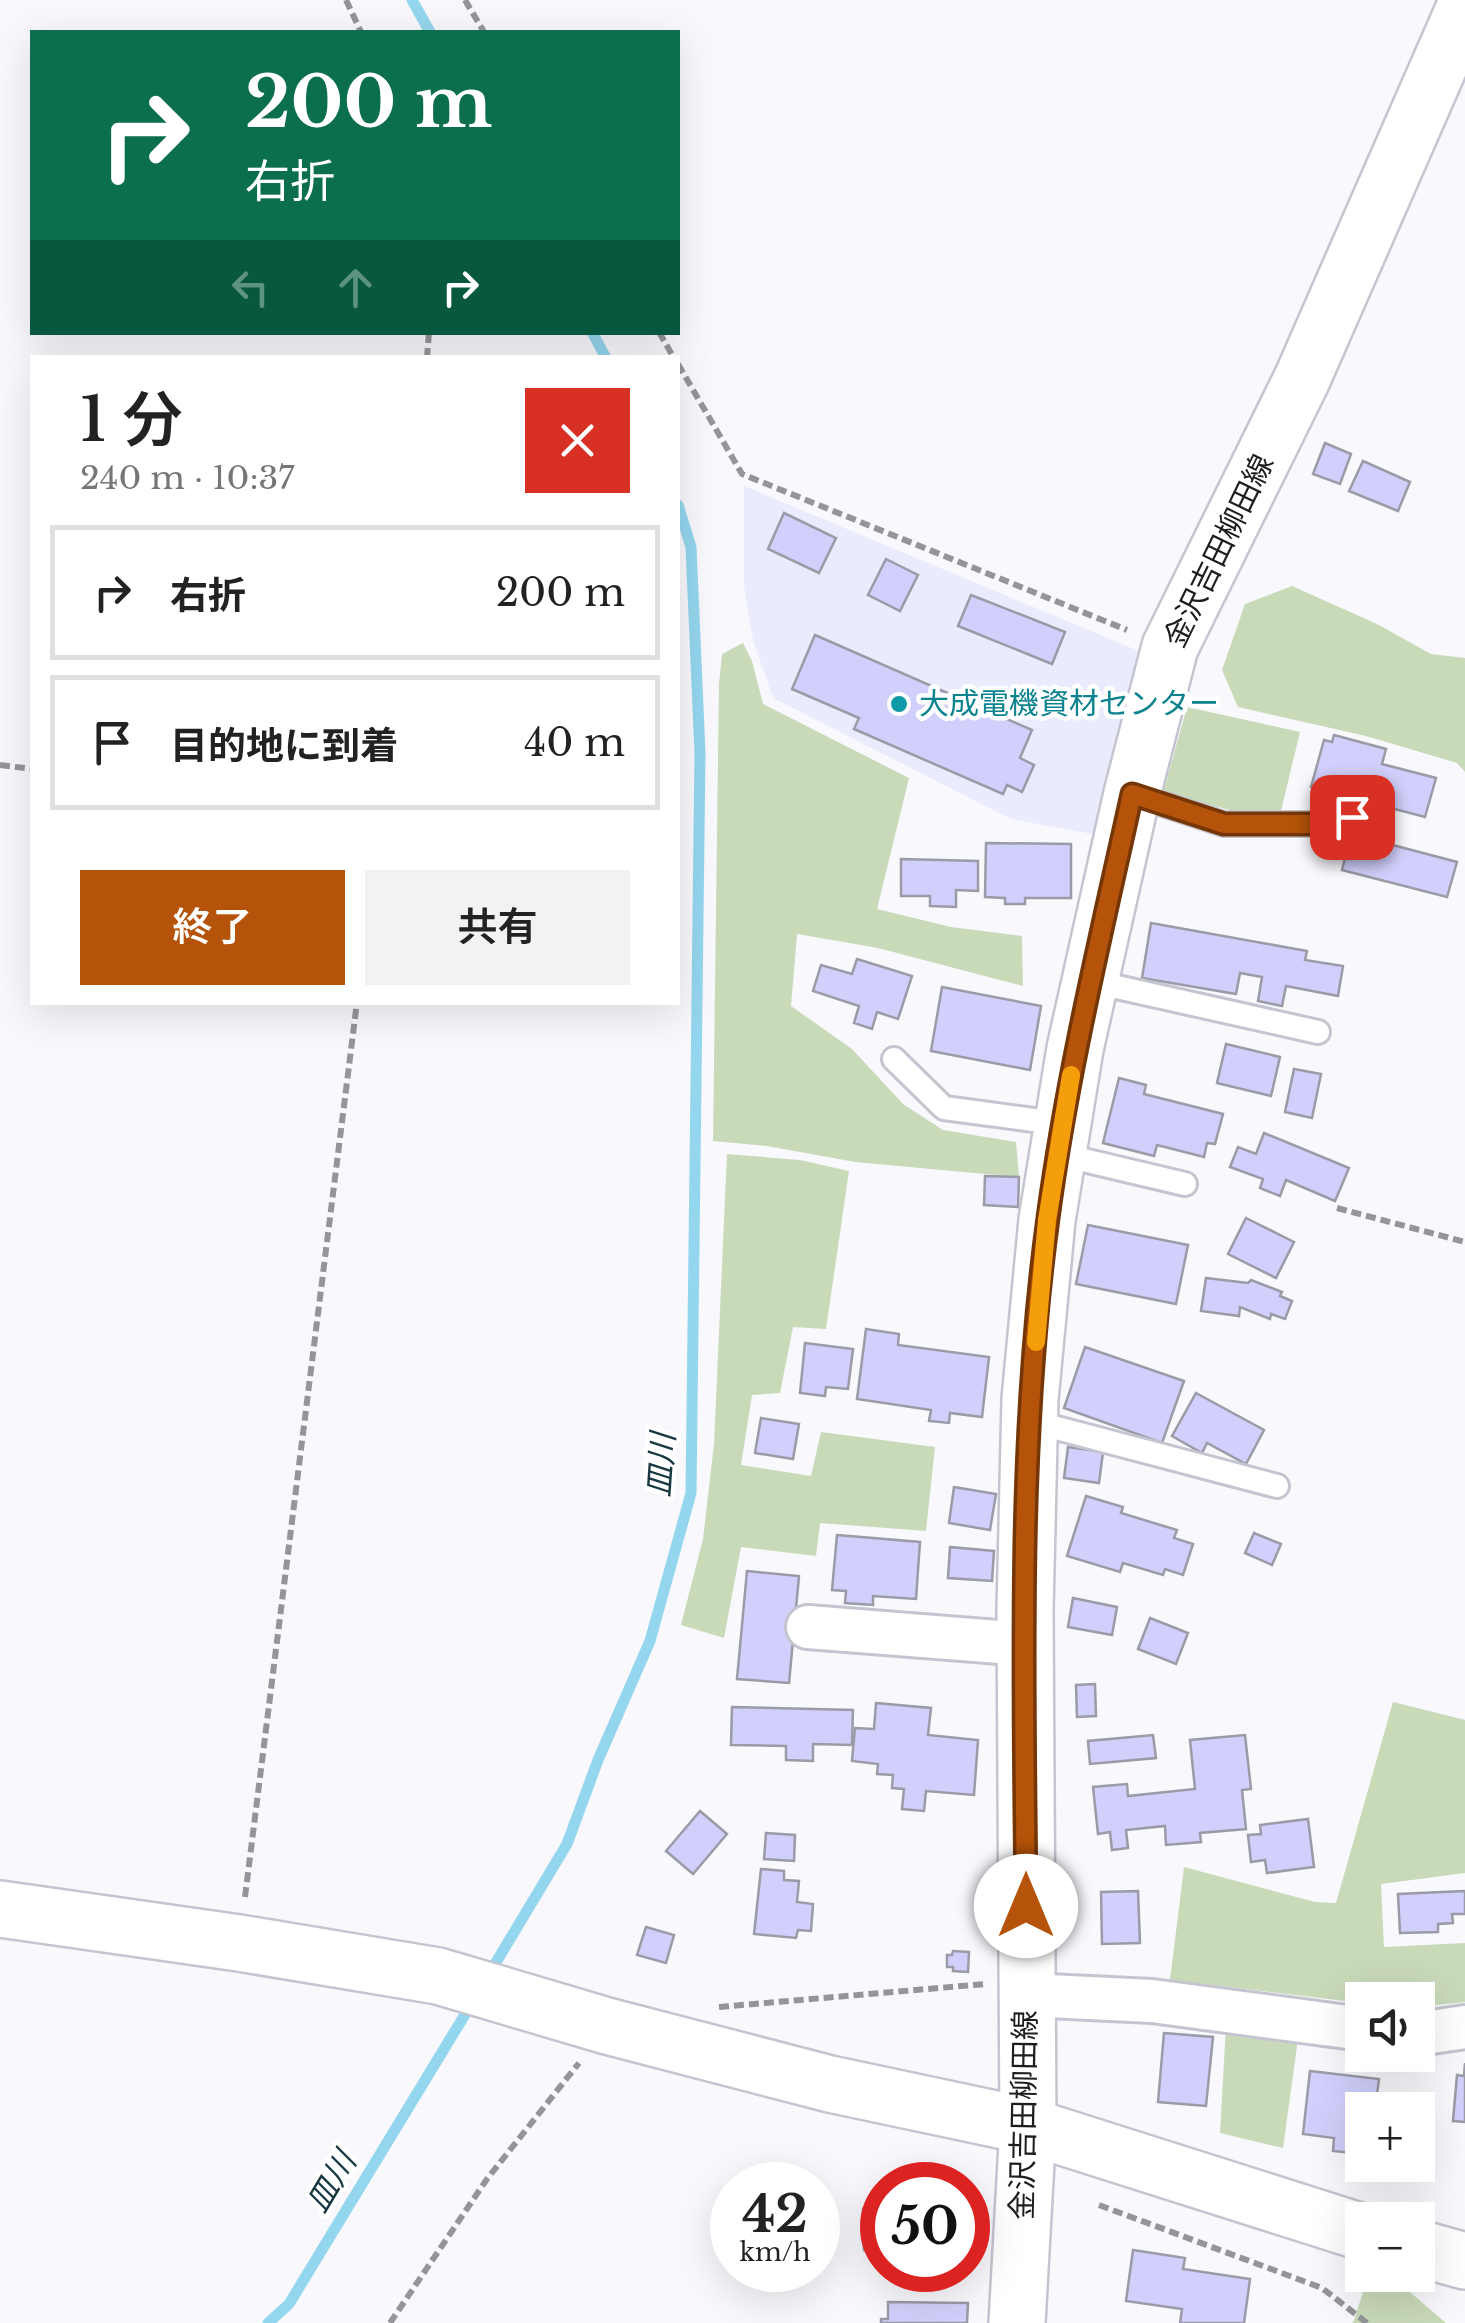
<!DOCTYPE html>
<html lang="ja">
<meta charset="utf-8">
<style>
body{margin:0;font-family:"Libre Baskerville","Noto Sans JP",serif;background:#f2f2f2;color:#222;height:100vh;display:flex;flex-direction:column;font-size:38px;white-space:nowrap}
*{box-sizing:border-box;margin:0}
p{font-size:32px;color:#767676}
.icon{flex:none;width:55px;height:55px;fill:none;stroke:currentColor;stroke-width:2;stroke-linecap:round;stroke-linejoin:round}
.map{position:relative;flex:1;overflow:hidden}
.details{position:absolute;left:30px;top:355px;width:650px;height:650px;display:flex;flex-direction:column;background:#fff;border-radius:0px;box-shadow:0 10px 40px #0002}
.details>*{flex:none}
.top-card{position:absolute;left:30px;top:30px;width:650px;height:305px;border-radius:0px;box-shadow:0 10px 40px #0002;background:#0b6e4f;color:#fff;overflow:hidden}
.buttons{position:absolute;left:1345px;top:1982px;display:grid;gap:20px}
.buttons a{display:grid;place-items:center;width:90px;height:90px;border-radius:0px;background:#fff;box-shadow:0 10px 40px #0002;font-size:50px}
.speed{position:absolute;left:710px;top:2162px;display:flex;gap:20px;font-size:50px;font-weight:700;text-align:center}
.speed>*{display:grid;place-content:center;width:130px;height:130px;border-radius:50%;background:#fff;box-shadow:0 10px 40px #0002;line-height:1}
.speed small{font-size:25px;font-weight:400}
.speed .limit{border:15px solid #d22;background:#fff;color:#111}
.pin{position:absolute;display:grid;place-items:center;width:85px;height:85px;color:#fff;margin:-42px;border-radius:20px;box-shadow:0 5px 15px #0006}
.me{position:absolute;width:110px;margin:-55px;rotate:0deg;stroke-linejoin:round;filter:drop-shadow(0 0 8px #0008)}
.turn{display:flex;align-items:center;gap:35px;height:210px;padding:0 50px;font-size:45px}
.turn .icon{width:130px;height:130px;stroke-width:2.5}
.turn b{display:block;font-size:70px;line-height:85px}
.lanes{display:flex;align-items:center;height:95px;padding:0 50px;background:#0003;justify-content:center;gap:50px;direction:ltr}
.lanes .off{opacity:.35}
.round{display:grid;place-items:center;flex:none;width:105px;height:105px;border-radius:0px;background:#f2f2f2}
.headline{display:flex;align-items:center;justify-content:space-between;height:170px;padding:0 50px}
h1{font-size:60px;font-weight:600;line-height:75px}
.button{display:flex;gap:20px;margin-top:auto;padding:20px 50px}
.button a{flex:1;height:115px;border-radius:0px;background:#b45309;color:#fff;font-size:40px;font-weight:600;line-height:115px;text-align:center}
.button a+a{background:#f2f2f2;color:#222}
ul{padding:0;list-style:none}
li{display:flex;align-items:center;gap:30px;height:135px;margin:0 20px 15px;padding:0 30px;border:5px solid #e0e0e0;border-radius:0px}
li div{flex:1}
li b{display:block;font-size:38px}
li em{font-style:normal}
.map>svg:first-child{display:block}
.built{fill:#ebebfe}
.green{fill:#c9dab9}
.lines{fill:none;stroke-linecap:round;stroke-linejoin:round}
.stream{stroke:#94d6ee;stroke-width:11}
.building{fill:#d1d0fc;stroke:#9b9ba7;stroke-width:2.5}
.service-casing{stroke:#c5c5d1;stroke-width:28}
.minor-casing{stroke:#c5c5d1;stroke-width:48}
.tertiary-casing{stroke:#c5c5d1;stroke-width:60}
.secondary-casing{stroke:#c5c5d1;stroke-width:60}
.path{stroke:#959599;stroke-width:6;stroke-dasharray:10 5;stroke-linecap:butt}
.service{stroke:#fff;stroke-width:22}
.minor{stroke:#fff;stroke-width:42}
.tertiary{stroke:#fff;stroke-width:55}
.secondary{stroke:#fff;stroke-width:55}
.route-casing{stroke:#753606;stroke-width:25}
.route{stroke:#b45309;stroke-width:18}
.slow{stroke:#f59e0b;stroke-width:18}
.culture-dot{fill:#0f9aa8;stroke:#fff;stroke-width:4}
.labels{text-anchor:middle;stroke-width:9;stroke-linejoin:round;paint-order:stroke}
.street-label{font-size:30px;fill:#1d1d21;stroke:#fff}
.culture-label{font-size:30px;fill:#0d838f;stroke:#fff;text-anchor:start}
.water-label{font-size:32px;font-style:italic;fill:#173741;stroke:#fff}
</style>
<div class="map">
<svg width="1465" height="2323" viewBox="0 0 1465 2323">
<rect width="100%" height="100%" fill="#f8f8fd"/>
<path class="built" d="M744 486 1146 654 1098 835 1011 819 773 698 753 640 744 586Z"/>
<g class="green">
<path d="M1292 586 1377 624 1431 654 1465 658V772L1457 763 1366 736 1238 707 1222 670 1245 604Z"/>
<path d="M743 643 752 661 763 704 909 778 877 909 951 927 1022 936 1023 986 878 948 797 934 791 1006 852 1049 903 1104 943 1130 1016 1142 1019 1177 855 1162 767 1146 713 1141 719 684 722 654Z"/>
<path d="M1187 707 1300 732 1280 815 1238 812 1163 793Z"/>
<path d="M727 1154 800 1160 849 1171 826 1329 793 1327 780 1393 752 1395 741 1465 811 1476 821 1432 935 1447 926 1531 820 1523 816 1556 741 1547 724 1638 681 1625 703 1539 714 1444Z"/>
<path d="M1393 1702 1465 1720V1873L1381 1884 1384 1947 1465 1943V2002L1418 2007V2000H1362V2003L1170 1980 1184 1867 1315 1902 1336 1903Z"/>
<path d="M1226 2026 1298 2039 1283 2148 1220 2133Z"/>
<path d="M1366 2283 1404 2287 1446 2323H1353Z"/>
</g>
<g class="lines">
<g class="stream">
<path d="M412 0 430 32"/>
<path d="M592 332 606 358"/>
<path d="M489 1974 567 1844 598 1760 650 1641 691 1493 700 753 691 547 678 505"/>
<path d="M268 2323 289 2304 472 2003"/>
</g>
</g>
<g class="building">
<path d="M1325 443 1351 454 1340 484 1313 474Z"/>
<path d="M1363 461 1410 482 1398 511 1349 491Z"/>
<path d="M784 513 836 538 819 573 768 549Z"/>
<path d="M886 559 918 575 900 611 868 595Z"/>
<path d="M971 595 1065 632 1052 664 958 626Z"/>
<path d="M815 635 1032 730 1020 758 1034 765 1022 792 1007 785 1003 794 854 729 859 718 792 689Z"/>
<path d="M1334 735 1386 749 1382 764 1436 778 1425 817 1311 787 1324 740 1332 742Z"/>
<path d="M1351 834 1457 862 1447 897 1342 870Z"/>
<path d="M986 843 1071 844V898H1025V904H1005V898L985 897Z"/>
<path d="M901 859 978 861V891L956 890V907L930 906V896H901Z"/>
<path d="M1151 923 1307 951 1305 960 1343 966 1338 996 1286 986 1282 1006 1258 1001 1262 977 1240 973 1236 994 1142 978Z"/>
<path d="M857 959 912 976 898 1019 877 1012 872 1029 854 1023 859 1006 813 991 821 965 852 974Z"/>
<path d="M942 987 1041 1006 1030 1070 931 1051Z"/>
<path d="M1226 1044 1280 1057 1271 1096 1217 1083Z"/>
<path d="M1294 1069 1321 1074 1312 1118 1285 1112Z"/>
<path d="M1119 1078 1146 1085 1144 1094 1223 1114 1215 1144 1207 1143 1204 1157 1157 1145 1154 1156 1103 1143Z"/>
<path d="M1264 1133 1349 1168 1335 1201 1286 1180 1280 1196 1260 1188 1263 1179 1230 1167 1238 1147 1256 1154Z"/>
<path d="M985 1176 1019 1177 1018 1207 984 1205Z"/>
<path d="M1246 1218 1294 1242 1276 1278 1228 1254Z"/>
<path d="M1088 1225 1188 1245 1176 1304 1076 1284Z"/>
<path d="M1206 1278 1248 1283 1251 1280 1282 1292 1280 1296 1292 1301 1285 1319 1271 1314 1270 1319 1240 1307 1239 1316 1201 1311Z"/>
<path d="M866 1329 899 1334 898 1345 989 1357 982 1417 950 1413 949 1423 929 1421 931 1410 857 1399Z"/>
<path d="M805 1343 853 1349 848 1389 826 1387 825 1396 800 1393Z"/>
<path d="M1085 1347 1184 1381 1162 1443 1064 1408Z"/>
<path d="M1196 1393 1264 1430 1246 1464 1207 1443 1202 1453 1172 1436Z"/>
<path d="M761 1418 799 1424 793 1459 755 1453Z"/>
<path d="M1068 1447 1103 1452 1099 1483 1064 1478Z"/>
<path d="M954 1487 996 1494 990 1530 949 1523Z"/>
<path d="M1086 1496 1123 1507 1121 1513 1177 1530 1174 1538 1193 1544 1183 1575 1165 1569 1163 1575 1123 1563 1120 1572 1067 1556Z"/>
<path d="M1254 1533 1281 1544 1272 1565 1245 1553Z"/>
<path d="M837 1535 920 1542 916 1599 873 1596V1605L845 1603 846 1591 832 1590Z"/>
<path d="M950 1547 994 1551 992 1581 948 1578Z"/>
<path d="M747 1571 799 1576 789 1683 737 1679Z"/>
<path d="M1073 1598 1117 1607 1112 1635 1068 1627Z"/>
<path d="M1150 1618 1188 1633 1176 1664 1138 1649Z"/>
<path d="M1095 1684 1096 1716 1077 1717 1076 1685Z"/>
<path d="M876 1703 931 1708 928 1735 978 1740 974 1795 926 1791 924 1811 902 1809 904 1789 892 1788 893 1775 877 1774 878 1764 852 1761 855 1728 874 1729Z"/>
<path d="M732 1707 853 1710 852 1745 813 1744V1761L786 1760V1746L731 1745Z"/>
<path d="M1153 1735 1156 1758 1090 1764 1088 1741Z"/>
<path d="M1245 1735 1251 1789 1242 1790 1246 1829 1200 1833 1201 1842 1166 1845 1165 1826 1126 1830 1128 1848 1112 1850 1110 1832 1098 1834 1093 1787 1127 1784 1128 1796 1195 1789 1190 1740Z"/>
<path d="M700 1811 727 1834 693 1874 666 1851Z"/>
<path d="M1308 1819 1314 1867 1267 1873 1265 1860 1251 1862 1248 1835 1261 1834 1260 1825Z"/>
<path d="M766 1833 795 1835 794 1861 764 1859Z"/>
<path d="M761 1869 784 1871V1880L799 1881 797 1902 813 1904 811 1931 798 1930 796 1938 754 1934Z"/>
<path d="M1138 1891 1140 1943 1102 1944 1101 1892Z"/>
<path d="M1465 1891V1914H1452L1453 1923 1438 1924V1932L1400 1933 1398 1894Z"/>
<path d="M646 1927 674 1935 666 1963 637 1955Z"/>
<path d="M953 1951 969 1952 968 1972 953 1971V1967H947V1955H952Z"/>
<path d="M1164 2033 1213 2037 1206 2106 1158 2102Z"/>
<path d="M1465 2063V2122L1453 2121 1457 2075 1464 2076Z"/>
<path d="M1310 2071 1379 2079 1375 2110H1362V2154L1333 2151 1334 2138 1303 2134Z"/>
<path d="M882 2208V2249L864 2250 863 2209Z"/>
<path d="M1133 2250 1185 2258 1183 2269 1250 2279 1244 2323H1180L1182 2309 1126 2301Z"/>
<path d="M888 2302 968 2303 967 2323H881V2319H888Z"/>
</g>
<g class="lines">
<defs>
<g id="service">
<path d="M1132 794 1224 824H1310L1352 817 1367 819"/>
<path d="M1090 981 1318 1032"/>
<path d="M894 1059 944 1108 1063 1124"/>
<path d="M1058 1154 1185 1184"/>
<path d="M1030 1421 1277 1486"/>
</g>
<g id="minor">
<path d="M808 1627 1025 1644"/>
<path d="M1027 1995 1152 2001 1362 2029"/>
<path d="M1418 2034 1465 2027"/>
</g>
<g id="tertiary">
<path d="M0 1909 239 1943 438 1976 607 2026 830 2084 1028 2126 1362 2232"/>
<path d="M1418 2248 1465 2261"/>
</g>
<path id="secondary" d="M1017 2323 1028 2126 1025 1610 1030 1399 1047 1220 1075 1049 1132 794 1170 647 1302 379 1465 7"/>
</defs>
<use href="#service" class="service-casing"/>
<use href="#minor" class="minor-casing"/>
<use href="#tertiary" class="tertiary-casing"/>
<use href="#secondary" class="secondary-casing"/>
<g class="path">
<path d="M346 0 361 32"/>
<path d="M465 0 484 32"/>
<path d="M659 332 674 358"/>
<path d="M427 358 429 332"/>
<path d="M678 364 742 474 1127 630"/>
<path d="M0 765 32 769"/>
<path d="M1337 1208 1465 1242"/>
<path d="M245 1897 357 1002"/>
<path d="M719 2007 985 1984"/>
<path d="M1099 2205 1322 2288 1367 2323"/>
<path d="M390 2323 487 2179 579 2063"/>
</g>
<use href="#service" class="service"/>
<use href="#minor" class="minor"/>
<use href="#tertiary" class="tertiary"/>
<use href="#secondary" class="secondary"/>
</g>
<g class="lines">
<defs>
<path id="route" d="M1026 1906C1024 1677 1017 1445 1048 1218 1067 1075 1101 935 1132 794L1224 824H1310L1352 817"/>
</defs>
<use href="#route" class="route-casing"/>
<use href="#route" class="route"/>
<path class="slow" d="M1036 1342 1047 1220 1071 1075"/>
</g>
<circle class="culture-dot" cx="899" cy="704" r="10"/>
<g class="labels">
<g class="street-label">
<text transform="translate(1219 551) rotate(-64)" y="10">金沢吉田柳田線</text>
<text transform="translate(1024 2115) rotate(-89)" y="10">金沢吉田柳田線</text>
</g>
<g class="culture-label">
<text x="919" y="714">大成電機資材センター</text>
</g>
<g class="water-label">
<text transform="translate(661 1465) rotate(-86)" y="11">皿川</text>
<text transform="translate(331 2182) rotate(-59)" y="11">皿川</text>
</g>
</g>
</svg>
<div class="buttons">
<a><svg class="icon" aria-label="sound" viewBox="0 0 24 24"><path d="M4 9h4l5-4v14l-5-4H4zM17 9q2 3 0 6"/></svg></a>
<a>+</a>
<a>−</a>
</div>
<div class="speed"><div>42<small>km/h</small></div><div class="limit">50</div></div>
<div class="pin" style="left:1352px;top:817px;background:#d93025"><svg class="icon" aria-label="arrive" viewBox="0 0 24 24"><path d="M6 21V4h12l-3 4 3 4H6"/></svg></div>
<svg class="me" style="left:1026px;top:1906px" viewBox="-20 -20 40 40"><circle r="19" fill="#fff"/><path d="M0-13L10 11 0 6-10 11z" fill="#b45309"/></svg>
<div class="top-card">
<div class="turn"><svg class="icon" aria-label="right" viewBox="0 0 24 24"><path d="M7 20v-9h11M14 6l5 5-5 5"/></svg><div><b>200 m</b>右折</div></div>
<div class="lanes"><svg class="icon off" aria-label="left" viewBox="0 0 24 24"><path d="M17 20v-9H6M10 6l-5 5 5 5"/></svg><svg class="icon off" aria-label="ahead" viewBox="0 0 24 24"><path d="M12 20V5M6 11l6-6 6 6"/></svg><svg class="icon" aria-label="right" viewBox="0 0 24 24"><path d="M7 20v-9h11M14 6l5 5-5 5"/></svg></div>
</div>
<section class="details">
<div class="headline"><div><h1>1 分</h1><p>240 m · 10:37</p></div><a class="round" style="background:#d93025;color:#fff"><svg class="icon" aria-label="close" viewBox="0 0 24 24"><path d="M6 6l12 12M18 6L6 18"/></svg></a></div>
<ul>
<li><svg class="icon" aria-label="right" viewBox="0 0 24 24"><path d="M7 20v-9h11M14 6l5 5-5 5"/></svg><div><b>右折</b></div><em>200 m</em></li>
<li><svg class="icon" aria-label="arrive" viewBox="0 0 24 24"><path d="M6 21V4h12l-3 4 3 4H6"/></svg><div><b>目的地に到着</b></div><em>40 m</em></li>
</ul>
<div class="button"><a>終了</a><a>共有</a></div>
</section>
</div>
